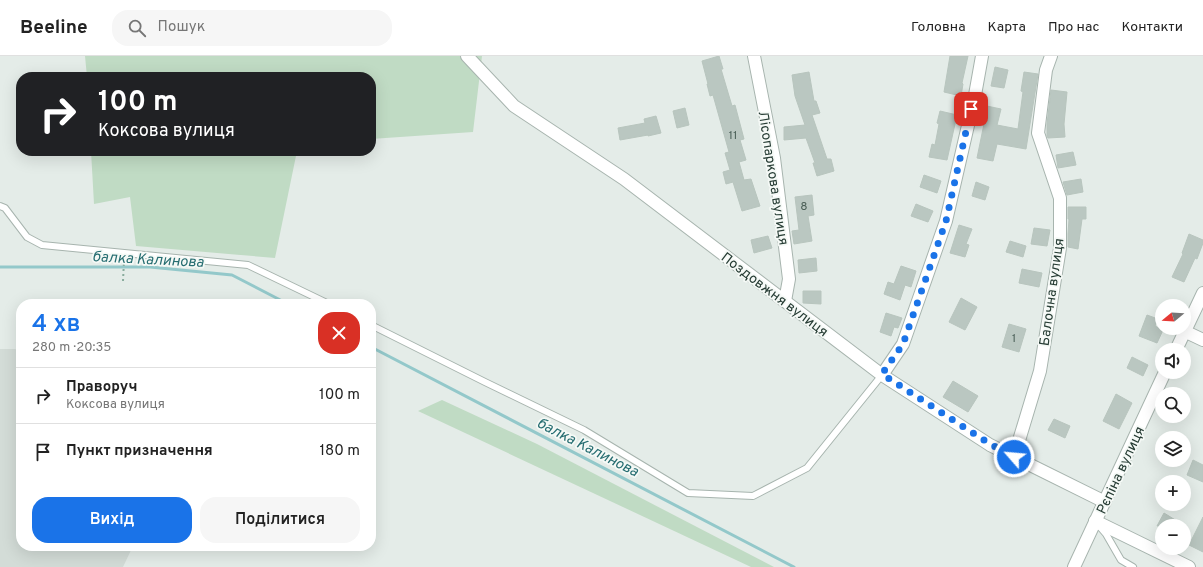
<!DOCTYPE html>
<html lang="uk">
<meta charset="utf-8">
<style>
body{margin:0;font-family:Overpass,sans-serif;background:#f6f6f6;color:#222;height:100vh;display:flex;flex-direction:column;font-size:15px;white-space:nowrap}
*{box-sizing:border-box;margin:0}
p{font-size:13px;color:#767676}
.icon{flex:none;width:22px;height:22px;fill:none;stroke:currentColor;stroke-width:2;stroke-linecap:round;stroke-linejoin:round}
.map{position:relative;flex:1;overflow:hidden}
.sheet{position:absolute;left:16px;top:243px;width:360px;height:252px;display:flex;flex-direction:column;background:#fff;border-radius:16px;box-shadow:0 4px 16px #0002}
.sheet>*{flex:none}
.banner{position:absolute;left:16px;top:16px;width:360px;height:84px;border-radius:16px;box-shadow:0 4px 16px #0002;background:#202124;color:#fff;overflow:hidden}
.needle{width:26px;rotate:252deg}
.controls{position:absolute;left:1155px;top:243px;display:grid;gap:8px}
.controls a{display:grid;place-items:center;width:36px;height:36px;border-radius:50%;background:#fff;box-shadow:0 4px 16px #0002;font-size:20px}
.pin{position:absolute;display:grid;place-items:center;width:34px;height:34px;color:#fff;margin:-17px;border-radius:8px;box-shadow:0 2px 6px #0006}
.me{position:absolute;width:44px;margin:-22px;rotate:297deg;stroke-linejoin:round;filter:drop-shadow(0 0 3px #0008)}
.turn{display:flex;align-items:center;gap:14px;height:84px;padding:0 16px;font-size:18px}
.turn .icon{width:52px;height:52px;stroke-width:2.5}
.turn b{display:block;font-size:28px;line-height:34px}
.round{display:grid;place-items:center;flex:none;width:42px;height:42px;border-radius:16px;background:#f6f6f6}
.overview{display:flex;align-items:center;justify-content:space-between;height:68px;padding:0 16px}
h1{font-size:24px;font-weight:600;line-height:30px;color:#1a73e8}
.primary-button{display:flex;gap:8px;margin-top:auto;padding:8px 16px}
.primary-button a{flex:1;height:46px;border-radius:16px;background:#1a73e8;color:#fff;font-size:16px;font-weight:600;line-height:46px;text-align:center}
.primary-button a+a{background:#f6f6f6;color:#222}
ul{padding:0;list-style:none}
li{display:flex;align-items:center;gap:12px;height:56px;padding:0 16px;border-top:1px solid #e0e0e0}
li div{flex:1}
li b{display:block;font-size:15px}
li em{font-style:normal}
header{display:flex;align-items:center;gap:24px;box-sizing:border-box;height:56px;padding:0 20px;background:#fff;border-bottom:1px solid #e0e0e0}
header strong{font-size:19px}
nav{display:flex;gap:22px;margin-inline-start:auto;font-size:14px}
.search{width:280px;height:36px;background:#f6f6f6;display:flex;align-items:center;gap:10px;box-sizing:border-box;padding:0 14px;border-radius:16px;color:#767676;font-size:15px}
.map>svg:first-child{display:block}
.built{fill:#d3dcd7}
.green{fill:#c0dbc4}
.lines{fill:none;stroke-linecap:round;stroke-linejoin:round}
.stream{stroke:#93c8ca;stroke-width:3}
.building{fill:#bac7c1;stroke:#b8c5be}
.service-casing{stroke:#a7b4ae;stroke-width:8}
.minor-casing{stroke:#a7b4ae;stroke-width:14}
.tertiary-casing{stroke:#a7b4ae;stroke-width:14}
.path{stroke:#89ac9d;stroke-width:2;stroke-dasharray:2 3;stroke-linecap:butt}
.service{stroke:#fff;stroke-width:6}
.minor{stroke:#fff;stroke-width:12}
.tertiary{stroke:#fff;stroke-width:12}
.route{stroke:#1a73e8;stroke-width:7;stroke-dasharray:0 12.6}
.labels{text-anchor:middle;stroke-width:3.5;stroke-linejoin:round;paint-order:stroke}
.number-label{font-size:12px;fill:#4b5f57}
.street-label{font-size:14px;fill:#263c34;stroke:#f5f9f6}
.water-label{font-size:15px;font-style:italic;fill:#266d71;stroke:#f5f9f6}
</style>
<header>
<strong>Beeline</strong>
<div class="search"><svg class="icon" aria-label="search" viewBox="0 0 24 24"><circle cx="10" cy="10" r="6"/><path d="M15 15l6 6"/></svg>Пошук</div>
<nav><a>Головна</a><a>Карта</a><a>Про нас</a><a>Контакти</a></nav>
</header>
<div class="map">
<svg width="1203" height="511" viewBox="0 0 1203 511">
<rect width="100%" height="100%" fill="#e4ece8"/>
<path class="built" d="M0 293H15L21 296V490H133L123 511H0Z"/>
<g class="green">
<path d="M85 0H482L473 76 371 83V21H87Z"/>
<path d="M91 95H297L275 202 136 190 130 141 94 148Z"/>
<path d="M442 344 537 388 774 511H751L418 355Z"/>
</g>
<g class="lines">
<g class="stream">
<path d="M0 211H150L232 219 288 248"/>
<path d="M371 291 794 511"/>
</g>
</g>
<g class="building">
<path d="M719 0 723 13H721L732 50 735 49 744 83 740 84 746 104 739 106 744 124 751 123 760 150 742 155 733 126 726 128 723 116 730 114 725 97 729 96 713 39 710 40 707 28H708L702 5Z"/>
<path d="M950 0H968L962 27 963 28 961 40 944 36Z"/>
<path d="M995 11 1008 14 1004 32 991 30Z"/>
<path d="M809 16 814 45H816L820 57 812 59 827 103H831L834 115 817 120 813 107H815L806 82 784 84V71L805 69 795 40 792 19Z"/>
<path d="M1024 16 1038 18 1026 93 997 88 993 105 977 102 985 63 979 62 982 49 1001 53 997 69 1018 73 1023 36 1021 35Z"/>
<path d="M1051 34 1067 36 1064 68 1065 81 1048 82 1047 80V68Z"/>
<path d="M685 52 689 69 677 72 673 55Z"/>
<path d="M940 55 957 59 947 104 929 101 932 88 935 89 939 68 937 67Z"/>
<path d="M656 60 661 77 648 80V79L620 84 618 72 645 67 644 63Z"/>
<path d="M1073 96 1076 109 1058 112 1056 99Z"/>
<path d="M924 119 941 125 937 137 920 131Z"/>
<path d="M1081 123 1083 136 1067 139 1063 126Z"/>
<path d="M976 126 989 131 985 144 972 140Z"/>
<path d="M812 139 814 159 808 160 812 185 794 188 792 175 799 174 795 141Z"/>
<path d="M916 148 933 155 928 166 911 160Z"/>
<path d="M1068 151H1086V163H1082L1078 193 1068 191V178L1069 163H1068Z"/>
<path d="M959 169 972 173 966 188 969 189 965 201 950 197Z"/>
<path d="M1034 172 1050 174 1047 190 1031 188Z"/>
<path d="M1189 178 1203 184V187L1197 203 1195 202 1184 226 1172 221 1183 198 1182 197Z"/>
<path d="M768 180 772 192 754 197 751 184Z"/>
<path d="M1010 185 1026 190 1023 201 1006 196Z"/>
<path d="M816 202 817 215 799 217 798 204Z"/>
<path d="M901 210 916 215 911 231 905 229 900 244 884 238 888 226 894 228Z"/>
<path d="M1022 213 1042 217 1039 231 1019 227Z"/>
<path d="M803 235H821V248L803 247Z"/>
<path d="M961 242 977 251 965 274 949 266Z"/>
<path d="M886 257 902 262 898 272 894 271 891 280 880 276Z"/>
<path d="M1147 259 1158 263 1155 270 1163 274 1157 287 1139 280Z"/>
<path d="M1009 268 1026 273 1019 296 1002 291Z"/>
<path d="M1132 301 1148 309 1143 320 1127 312Z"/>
<path d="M953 325 978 340 968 356 943 341Z"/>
<path d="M1116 338 1132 347 1119 373 1103 365Z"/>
<path d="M1054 363 1070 370 1065 382 1048 374Z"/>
<path d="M1193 404 1203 409V426L1187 419Z"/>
<path d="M1164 457 1177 465 1174 470H1157Z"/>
<path d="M1203 461V496L1189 489Z"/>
</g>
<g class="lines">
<defs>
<g id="service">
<path d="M0 150 5 152 27 181 42 189 248 209 329 248"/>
<path d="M371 269 485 326 584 374 688 437 753 440 807 412 882 319"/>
<path d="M1100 471 1106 478 1121 504 1133 511"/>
</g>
<g id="minor">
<path d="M467 0 514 50 624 123 882 319 990 389 1105 446"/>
<path d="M754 0 774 102 789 223 785 245"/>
<path d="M1184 275 1203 284"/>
<path d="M882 319 903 288 946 165 975 39 982 0"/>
<path d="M1014 401 1040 315 1060 192V142L1038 77 1046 14 1051 0"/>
<path d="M1095 465 1189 511"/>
</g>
<g id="tertiary">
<path d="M1176 294 1203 237"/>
<path d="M1074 511 1165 316"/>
</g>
</defs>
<use href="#service" class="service-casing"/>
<use href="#minor" class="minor-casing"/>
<use href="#tertiary" class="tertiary-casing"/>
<path class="path" d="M123 225 124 205"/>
<use href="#service" class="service"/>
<use href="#minor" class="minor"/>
<use href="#tertiary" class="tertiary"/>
</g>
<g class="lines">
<path class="route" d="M971 53 946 165 903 288 882 318 990 388 1014 401"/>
</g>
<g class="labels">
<g class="number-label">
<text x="733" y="83">11</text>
<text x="804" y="154">8</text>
<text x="1014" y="286">1</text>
</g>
<g class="street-label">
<text transform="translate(774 122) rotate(81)" y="5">Лісопаркова вулиця</text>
<text transform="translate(1051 236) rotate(-82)" y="5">Балочна вулиця</text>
<text transform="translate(775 238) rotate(37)" y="5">Поздовжня вулиця</text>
<text transform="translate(1120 414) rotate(-65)" y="5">Рєпіна вулиця</text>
</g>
<g class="water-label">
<text transform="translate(148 203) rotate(3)" y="5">балка Калинова</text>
<text transform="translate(588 391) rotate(27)" y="5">балка Калинова</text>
</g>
</g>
</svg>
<div class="controls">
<a><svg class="needle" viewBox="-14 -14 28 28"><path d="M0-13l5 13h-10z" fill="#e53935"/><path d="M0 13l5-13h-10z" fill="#767676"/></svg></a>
<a><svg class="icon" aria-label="sound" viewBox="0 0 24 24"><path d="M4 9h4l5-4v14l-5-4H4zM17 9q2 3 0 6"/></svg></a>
<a><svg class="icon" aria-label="search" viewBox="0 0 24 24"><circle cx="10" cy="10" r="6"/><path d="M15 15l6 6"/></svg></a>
<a><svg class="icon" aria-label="layers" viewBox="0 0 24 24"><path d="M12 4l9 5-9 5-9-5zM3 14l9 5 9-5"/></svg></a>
<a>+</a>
<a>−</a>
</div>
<div class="pin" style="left:971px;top:53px;background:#d93025"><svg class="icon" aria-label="arrive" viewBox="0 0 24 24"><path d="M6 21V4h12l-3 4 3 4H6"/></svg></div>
<svg class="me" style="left:1014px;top:401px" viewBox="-20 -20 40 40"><circle r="17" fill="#1a73e8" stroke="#fff" stroke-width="3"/><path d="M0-11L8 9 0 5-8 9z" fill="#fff"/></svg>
<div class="banner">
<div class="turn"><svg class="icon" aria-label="right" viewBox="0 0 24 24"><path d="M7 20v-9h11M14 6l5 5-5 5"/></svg><div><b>100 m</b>Коксова вулиця</div></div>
</div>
<section class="sheet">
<div class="overview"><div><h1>4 хв</h1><p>280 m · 20:35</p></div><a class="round" style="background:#d93025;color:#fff"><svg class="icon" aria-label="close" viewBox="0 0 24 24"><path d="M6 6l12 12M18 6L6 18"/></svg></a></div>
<ul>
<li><svg class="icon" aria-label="right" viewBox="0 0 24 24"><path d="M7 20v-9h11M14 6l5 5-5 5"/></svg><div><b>Праворуч</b><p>Коксова вулиця</p></div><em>100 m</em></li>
<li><svg class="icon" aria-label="arrive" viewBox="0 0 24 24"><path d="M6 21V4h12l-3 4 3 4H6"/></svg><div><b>Пункт призначення</b></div><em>180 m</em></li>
</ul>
<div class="primary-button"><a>Вихід</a><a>Поділитися</a></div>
</section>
</div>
